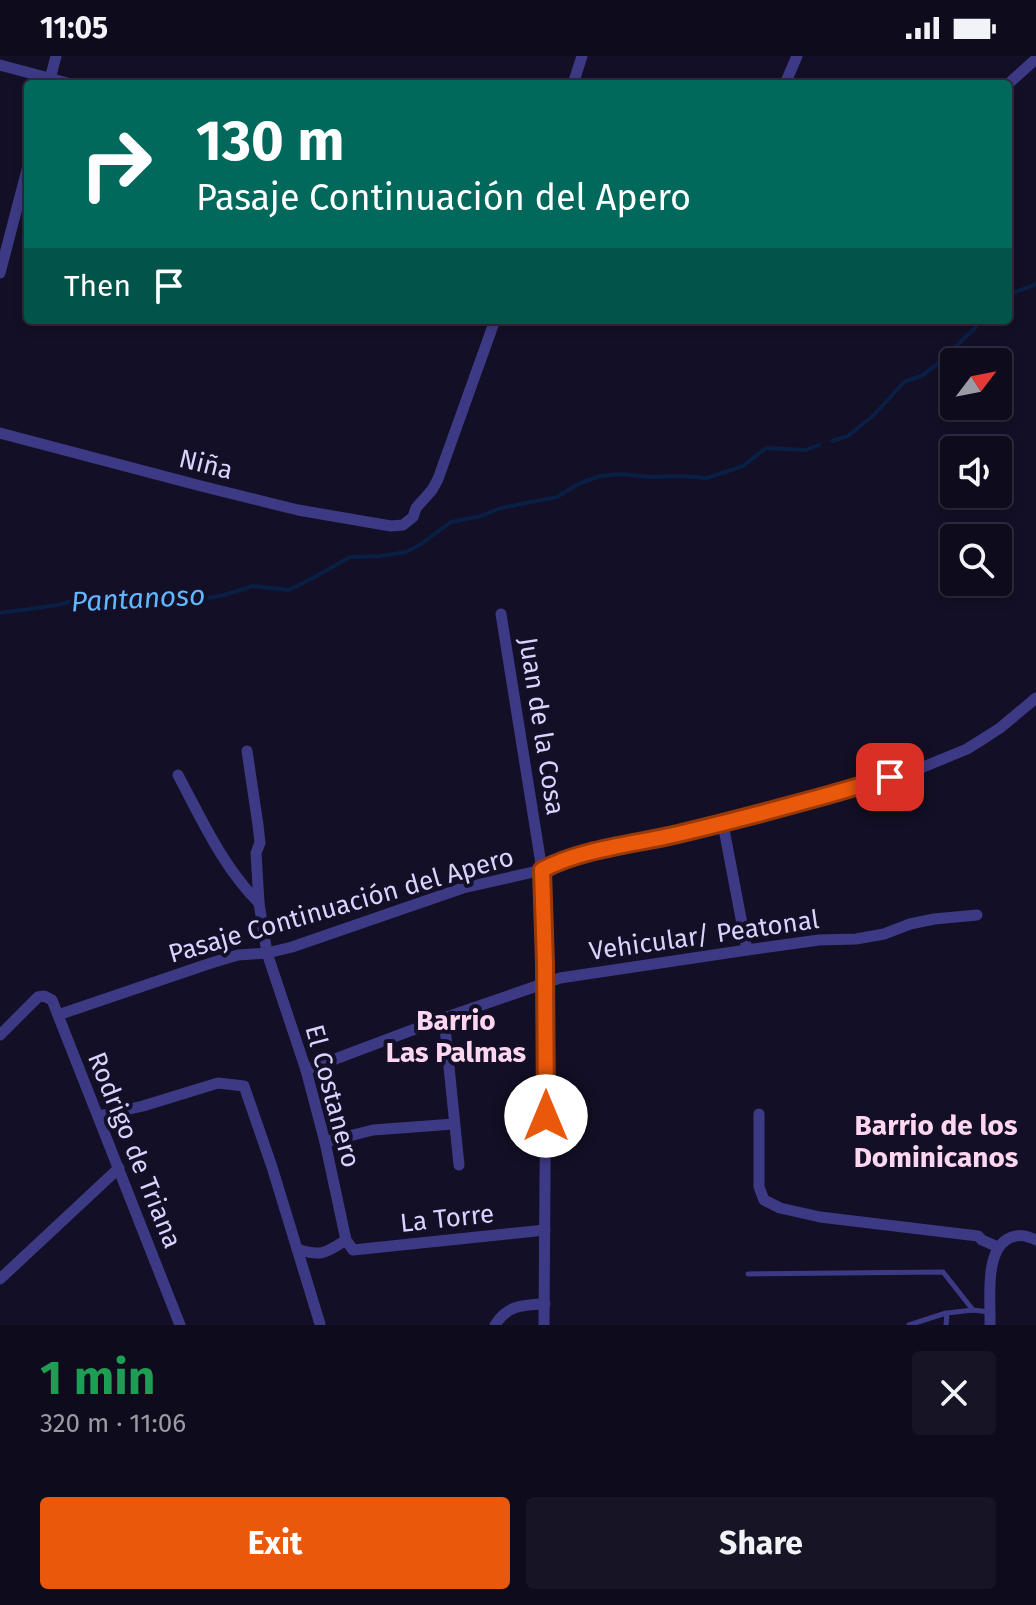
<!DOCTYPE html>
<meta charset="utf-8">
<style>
body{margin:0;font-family:"Fira Sans",sans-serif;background:#171425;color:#f1f3f6;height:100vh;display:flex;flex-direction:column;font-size:30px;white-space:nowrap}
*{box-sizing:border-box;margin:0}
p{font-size:26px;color:#9b9ba3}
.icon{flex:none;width:44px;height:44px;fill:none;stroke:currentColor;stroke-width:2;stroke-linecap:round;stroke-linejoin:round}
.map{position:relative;height:1269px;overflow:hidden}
.drawer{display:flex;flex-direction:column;background:#0e0b1c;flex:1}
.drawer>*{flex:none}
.hud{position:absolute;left:24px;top:24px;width:988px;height:244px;border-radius:8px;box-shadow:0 4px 12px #0003,0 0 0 2px #2e2b3b;background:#00695c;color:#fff;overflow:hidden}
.needle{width:52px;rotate:58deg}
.tools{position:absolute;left:940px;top:292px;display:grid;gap:16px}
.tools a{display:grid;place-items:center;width:72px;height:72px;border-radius:8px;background:#0e0b1c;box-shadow:0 4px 12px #0003,0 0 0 2px #2e2b3b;font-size:40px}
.pin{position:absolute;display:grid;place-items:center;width:68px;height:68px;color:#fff;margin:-34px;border-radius:16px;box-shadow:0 4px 12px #0006}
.me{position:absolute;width:88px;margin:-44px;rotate:0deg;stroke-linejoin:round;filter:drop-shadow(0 0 6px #0008)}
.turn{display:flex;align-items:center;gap:28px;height:168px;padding:0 40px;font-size:36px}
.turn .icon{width:104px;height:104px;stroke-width:2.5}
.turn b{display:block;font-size:56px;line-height:68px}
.then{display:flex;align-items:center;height:76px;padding:0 40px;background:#0003;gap:16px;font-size:30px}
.round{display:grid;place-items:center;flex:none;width:84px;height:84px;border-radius:8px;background:#171425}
.summary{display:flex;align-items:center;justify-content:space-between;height:136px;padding:0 40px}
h1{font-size:48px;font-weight:700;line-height:60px;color:#1e9e55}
.cta{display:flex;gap:16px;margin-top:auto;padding:16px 40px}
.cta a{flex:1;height:92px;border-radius:8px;background:#ea580c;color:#fff;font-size:32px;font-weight:700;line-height:92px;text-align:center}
.cta a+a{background:#171425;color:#f1f3f6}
.status{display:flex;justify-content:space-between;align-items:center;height:56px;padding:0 40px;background:#0e0b1c;direction:ltr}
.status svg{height:22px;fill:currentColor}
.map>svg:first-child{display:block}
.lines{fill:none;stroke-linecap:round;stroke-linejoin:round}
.stream{stroke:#0a1f44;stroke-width:4}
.lane{stroke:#3d3a85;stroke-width:5}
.street{stroke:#3d3a85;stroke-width:11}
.route-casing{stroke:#983908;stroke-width:20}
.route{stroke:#ea580c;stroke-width:14}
.labels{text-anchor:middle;stroke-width:8;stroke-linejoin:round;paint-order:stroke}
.street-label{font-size:26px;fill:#d9d4ff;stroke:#130f26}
.water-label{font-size:28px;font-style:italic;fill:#62b6ff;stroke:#130f26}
.neighbourhood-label{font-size:28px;font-weight:bold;fill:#ffd6f0;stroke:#130f26}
</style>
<div class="status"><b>11:05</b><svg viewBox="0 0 49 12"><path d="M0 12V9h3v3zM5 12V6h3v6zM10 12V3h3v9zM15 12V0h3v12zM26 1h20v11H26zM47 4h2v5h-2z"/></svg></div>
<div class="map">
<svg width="1036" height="1269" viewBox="0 0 1036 1269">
<rect width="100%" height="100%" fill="#130f26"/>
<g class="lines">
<g class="stream">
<path d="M1008 239 1036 228"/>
<path d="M832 385 848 380 875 358 904 326 921 320 935 310 975 272 980 264"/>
<path d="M0 557 58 549 99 538 172 541 197 544 224 539 253 530 289 534 313 522 350 501 381 500 406 496 418 490 451 466 481 460 501 452 557 441 578 428 600 420 621 418 652 421 682 420 707 422 743 410 766 392 806 394 819 389"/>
</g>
<g class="lane">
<path d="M748 1218 943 1216 973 1254"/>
<path d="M909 1269 946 1257"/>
<path d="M946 1269 947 1257 973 1254 989 1256"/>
</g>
<g class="street">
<path d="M0 9 71 28"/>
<path d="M49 27 56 0"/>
<path d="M573 28 582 0"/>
<path d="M785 28 797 0"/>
<path d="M1008 28 1036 3"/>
<path d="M0 217 28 110"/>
<path d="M0 377 201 430 298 454 391 470 403 469 413 461 416 452 432 434 438 423 495 264"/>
<path d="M501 558 542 814 546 979 544 1269"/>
<path d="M247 695 258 769 260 787 256 797 259 847 267 897 306 1014 325 1086 346 1184 353 1194 545 1174"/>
<path d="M178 719C202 764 223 811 259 847"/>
<path d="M723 768 747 894"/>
<path d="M58 959 211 907 238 899 267 897 292 891 463 832 542 814 552 808 623 789 734 765 916 714 967 693 983 683 1000 672 1036 642"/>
<path d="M444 962 459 1109"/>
<path d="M0 979 38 941 44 940 52 944 180 1269"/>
<path d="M306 1014 444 962 560 922 747 894 819 884 856 883 884 878 910 868 934 863 977 859"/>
<path d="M759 1058V1131L764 1144 780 1152 820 1161 978 1180 982 1184 998 1191"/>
<path d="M98 1060 143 1050 218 1027 244 1030 272 1111 320 1268"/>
<path d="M325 1086 373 1074 454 1068"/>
<path d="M297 1193C321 1201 326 1197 346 1184"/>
<path d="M0 1223 119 1112"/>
<path d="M495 1269C507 1249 523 1249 545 1248"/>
<path d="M990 1269C991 1245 983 1191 1012 1181 1021 1178 1027 1180 1036 1184"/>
</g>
</g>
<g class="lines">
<defs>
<path id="route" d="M546 1060 545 908 542 814C580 793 636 788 678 778 749 761 820 742 890 721"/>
</defs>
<use href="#route" class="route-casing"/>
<use href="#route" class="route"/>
</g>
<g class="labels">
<g class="street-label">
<text transform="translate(206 408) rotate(14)" y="9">Niña</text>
<text transform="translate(542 670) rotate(81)" y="9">Juan de la Cosa</text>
<text transform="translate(341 849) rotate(-16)" y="9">Pasaje Continuación del Apero</text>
<text transform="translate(704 879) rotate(-8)" y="9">Vehicular/ Peatonal</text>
<text transform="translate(333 1040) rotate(75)" y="9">El Costanero</text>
<text transform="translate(135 1094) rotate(68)" y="9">Rodrigo de Triana</text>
<text transform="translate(447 1162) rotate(-6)" y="9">La Torre</text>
</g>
<g class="water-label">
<text transform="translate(138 542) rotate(-3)" y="10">Pantanoso</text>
</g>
<g class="neighbourhood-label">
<text x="456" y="974">Barrio<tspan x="456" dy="32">Las Palmas</tspan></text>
<text x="936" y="1079">Barrio de los<tspan x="936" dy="32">Dominicanos</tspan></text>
</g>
</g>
</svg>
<div class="tools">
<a><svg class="needle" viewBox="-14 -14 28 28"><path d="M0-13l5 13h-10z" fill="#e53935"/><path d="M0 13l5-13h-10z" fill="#9b9ba3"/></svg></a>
<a><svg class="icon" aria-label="sound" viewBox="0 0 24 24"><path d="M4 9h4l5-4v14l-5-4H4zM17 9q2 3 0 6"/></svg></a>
<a><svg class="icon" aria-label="search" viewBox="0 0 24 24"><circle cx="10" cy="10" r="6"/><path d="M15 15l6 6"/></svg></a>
</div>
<div class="pin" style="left:890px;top:721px;background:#d93025"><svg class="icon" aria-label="arrive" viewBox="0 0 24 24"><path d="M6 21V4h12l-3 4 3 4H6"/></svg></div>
<svg class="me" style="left:546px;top:1060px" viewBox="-20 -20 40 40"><circle r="19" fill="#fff"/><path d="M0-13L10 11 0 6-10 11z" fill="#ea580c"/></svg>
<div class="hud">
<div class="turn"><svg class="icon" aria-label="right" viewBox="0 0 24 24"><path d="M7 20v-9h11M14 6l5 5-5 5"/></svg><div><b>130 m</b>Pasaje Continuación del Apero</div></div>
<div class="then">Then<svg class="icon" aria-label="arrive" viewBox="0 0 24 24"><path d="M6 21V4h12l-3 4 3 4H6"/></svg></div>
</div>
</div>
<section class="drawer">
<div class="summary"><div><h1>1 min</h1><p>320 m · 11:06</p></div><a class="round"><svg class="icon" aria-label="close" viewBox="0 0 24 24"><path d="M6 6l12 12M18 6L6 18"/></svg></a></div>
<div class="cta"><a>Exit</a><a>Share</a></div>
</section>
